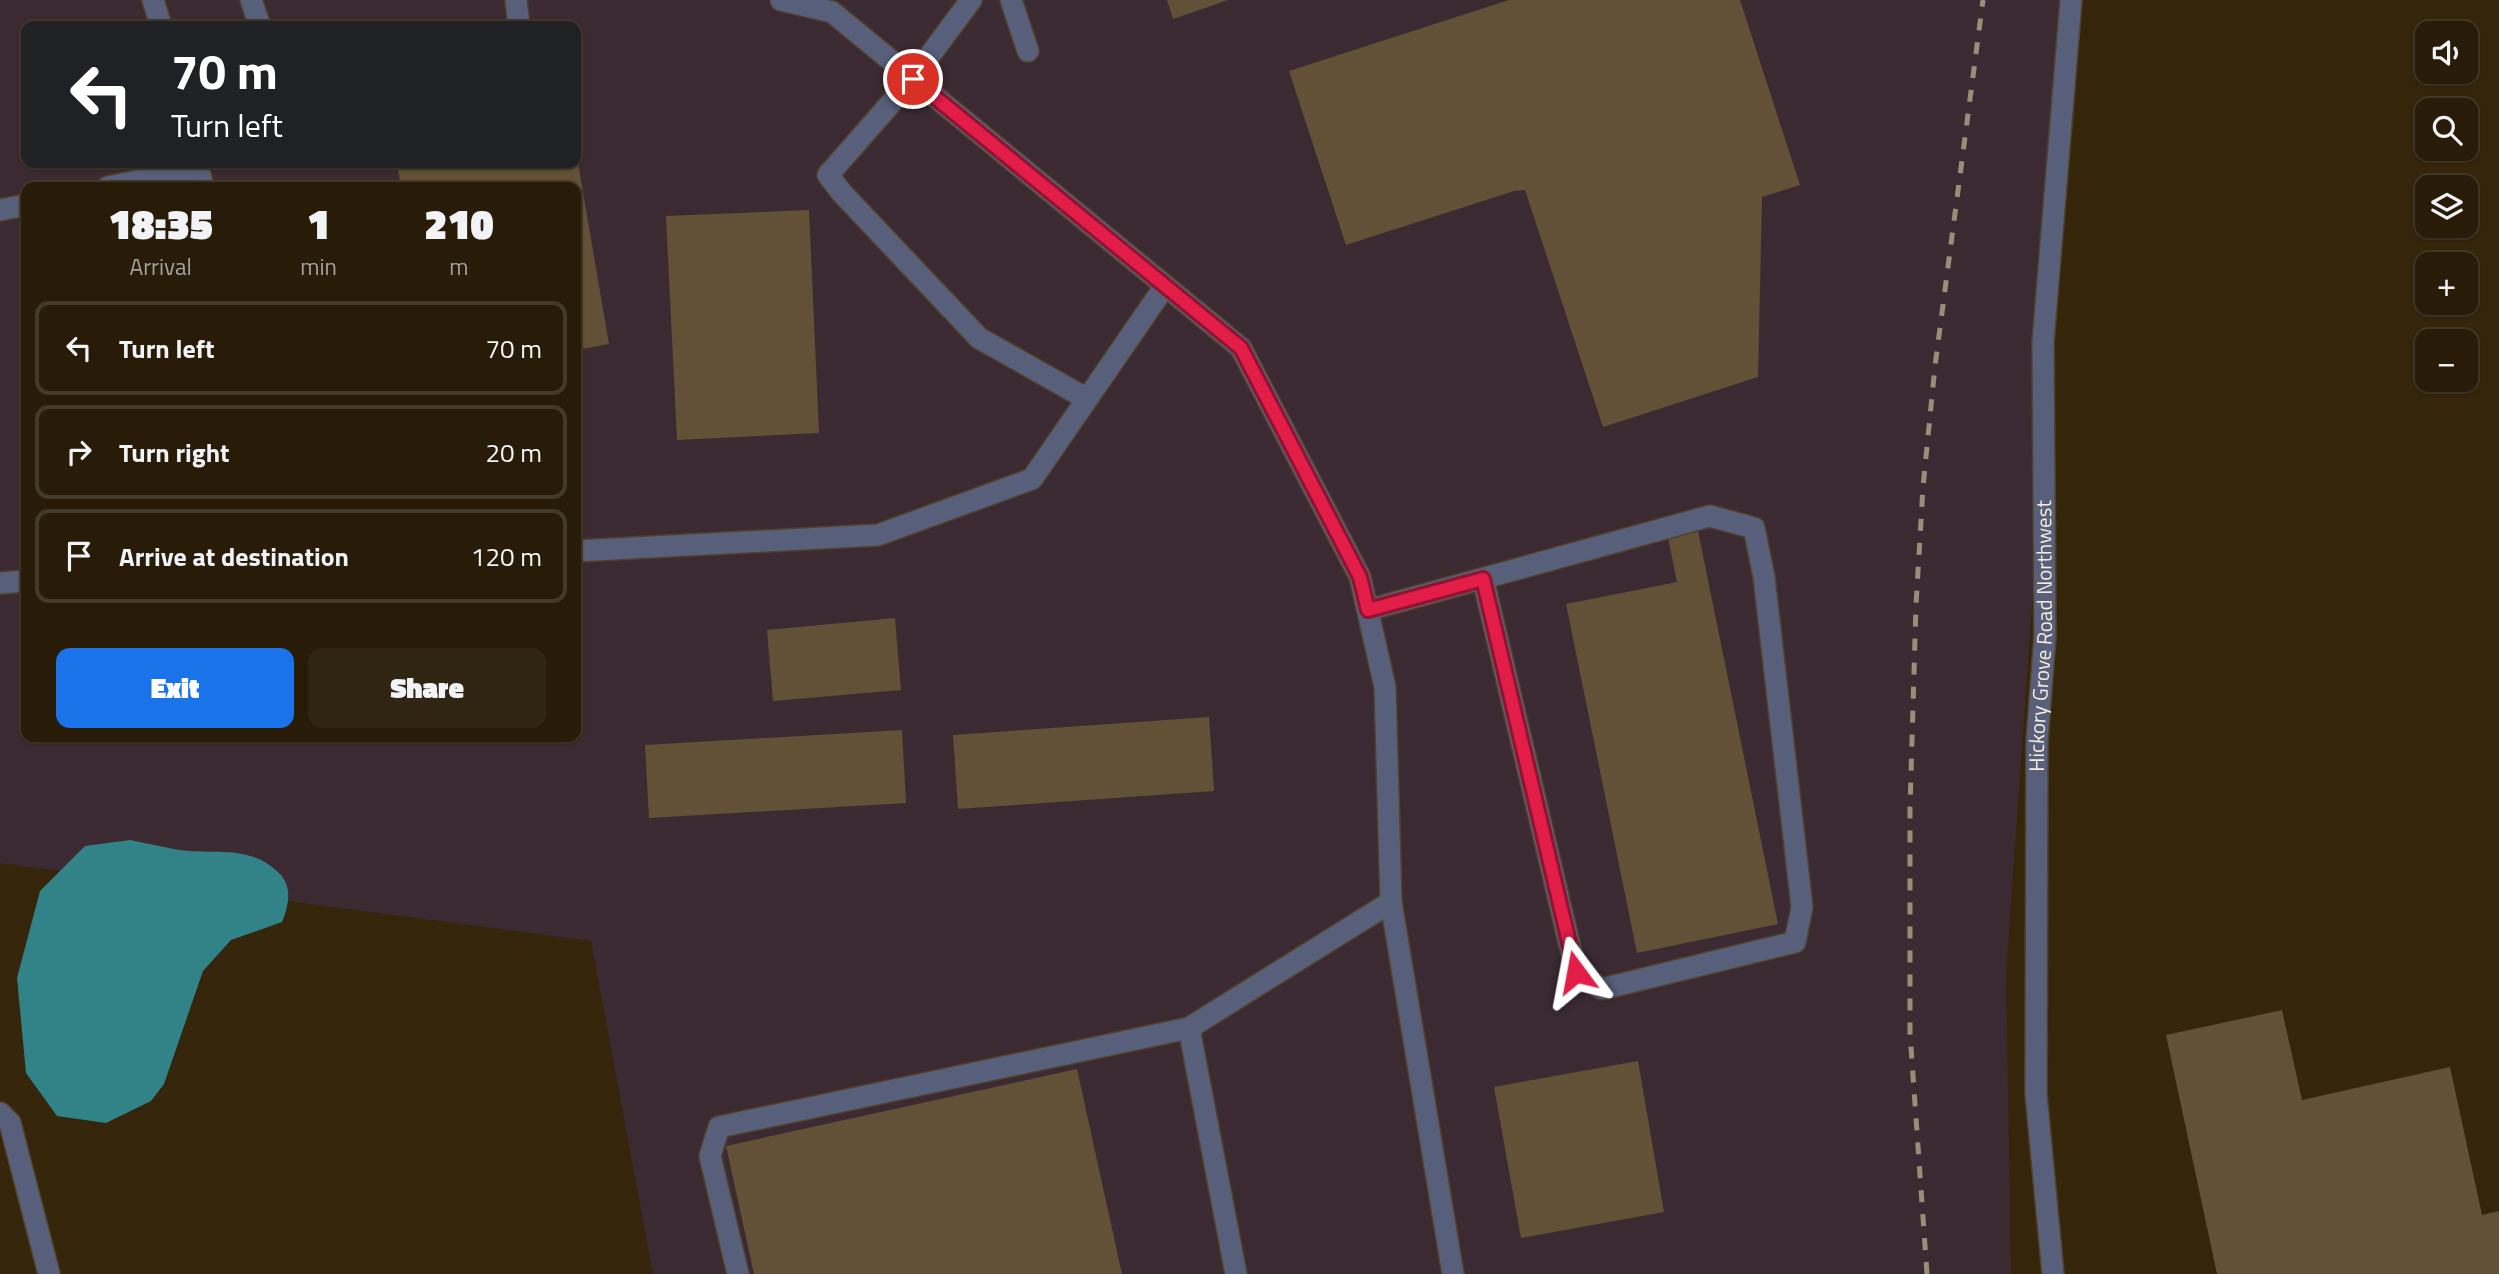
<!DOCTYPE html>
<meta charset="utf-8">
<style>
body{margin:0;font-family:"Titillium Web",sans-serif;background:#302512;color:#f1f3f6;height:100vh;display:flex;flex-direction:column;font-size:26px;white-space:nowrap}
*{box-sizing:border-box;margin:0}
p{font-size:23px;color:#a5a19c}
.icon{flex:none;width:38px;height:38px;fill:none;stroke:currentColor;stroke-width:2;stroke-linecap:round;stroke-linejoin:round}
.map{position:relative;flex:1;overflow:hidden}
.panel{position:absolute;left:21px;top:182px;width:560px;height:560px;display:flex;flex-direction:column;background:#281c08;border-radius:14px;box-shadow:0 2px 5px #0004,0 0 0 2px #443a29}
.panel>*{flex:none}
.guide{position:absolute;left:21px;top:21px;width:560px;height:147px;border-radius:14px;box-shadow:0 2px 5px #0004,0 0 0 2px #443a29;background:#202124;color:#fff;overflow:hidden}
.controls{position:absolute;left:2415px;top:21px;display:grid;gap:14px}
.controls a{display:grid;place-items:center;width:63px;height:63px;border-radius:14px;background:#281c08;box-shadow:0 2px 5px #0004,0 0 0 2px #443a29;font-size:35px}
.pin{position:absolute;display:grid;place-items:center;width:60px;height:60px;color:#fff;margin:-30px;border:4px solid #fff;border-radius:50%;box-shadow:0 2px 7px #0007}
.me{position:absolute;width:77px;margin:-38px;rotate:347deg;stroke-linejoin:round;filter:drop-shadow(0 0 5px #0008)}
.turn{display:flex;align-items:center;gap:24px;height:147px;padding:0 35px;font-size:32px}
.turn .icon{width:91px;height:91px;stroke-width:2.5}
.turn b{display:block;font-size:49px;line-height:60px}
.eta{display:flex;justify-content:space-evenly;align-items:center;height:119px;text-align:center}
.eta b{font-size:42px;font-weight:800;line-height:49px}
.primary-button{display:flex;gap:14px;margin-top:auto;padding:14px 35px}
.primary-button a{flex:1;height:80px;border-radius:14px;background:#1a73e8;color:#fff;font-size:28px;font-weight:800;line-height:80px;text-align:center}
.primary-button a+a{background:#302512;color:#f1f3f6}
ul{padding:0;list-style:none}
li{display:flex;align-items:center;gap:21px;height:94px;margin:0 14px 10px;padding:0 21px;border:4px solid #443a29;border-radius:14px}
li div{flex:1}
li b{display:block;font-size:26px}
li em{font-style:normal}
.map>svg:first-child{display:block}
.industrial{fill:#3c2a32;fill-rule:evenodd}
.water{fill:#318388}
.building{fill:#625136}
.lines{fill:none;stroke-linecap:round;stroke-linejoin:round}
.minor-casing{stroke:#504128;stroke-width:24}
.minor{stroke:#585f7a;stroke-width:21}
.rail{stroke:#9a8e79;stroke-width:5;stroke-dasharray:12 12;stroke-linecap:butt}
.route-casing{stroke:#92132f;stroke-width:18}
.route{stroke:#e11d48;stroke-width:12}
.labels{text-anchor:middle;stroke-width:7;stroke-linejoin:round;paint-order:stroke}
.street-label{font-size:21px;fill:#f6ecdd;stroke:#35250b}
</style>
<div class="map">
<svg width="2499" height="1274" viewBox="0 0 2499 1274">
<rect width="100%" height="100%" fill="#35250b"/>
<path class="industrial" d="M0 0H2079L2038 520 2006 973 2011 1274H653L591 941 0 863ZM26 26H576V163H26ZM26 187H576V737H26Z"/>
<path class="water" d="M130 840C146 843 162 847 179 850 215 855 248 844 278 872 293 886 289 905 282 922L231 940 203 971 164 1084 151 1101 106 1123 57 1116 26 1073 17 978 40 891 85 846Z"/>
<g class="building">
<path d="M1167 0H1228L1173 19Z"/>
<path d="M1509 0H1740L1800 185 1762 197 1758 377 1603 427 1525 190 1514 191 1346 245 1289 71Z"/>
<path d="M397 163H578L609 344 576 350V187H401Z"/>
<path d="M809 210 819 433 677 440 666 216Z"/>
<path d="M1698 531 1778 924 1637 953 1566 604 1677 582 1668 538Z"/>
<path d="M895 618 901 690 773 701 767 630Z"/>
<path d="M1209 717 1214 791 958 809 953 735Z"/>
<path d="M902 730 906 803 649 818 645 745Z"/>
<path d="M2282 1010 2302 1100 2450 1067 2482 1215 2499 1211V1274H2217L2166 1035Z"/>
<path d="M1638 1061 1664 1212 1521 1238 1494 1087Z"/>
<path d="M1077 1069 1122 1274H754L726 1146Z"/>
</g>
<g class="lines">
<defs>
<g id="minor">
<path d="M153 0 161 26"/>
<path d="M251 0 260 26"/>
<path d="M516 0 519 26"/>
<path d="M781 0 832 12 1241 348 1360 577 1385 687 1391 902 1453 1274"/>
<path d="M971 0 913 78 828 175 842 193 979 338 1087 399"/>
<path d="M1011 0 1028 51"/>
<path d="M197 163 203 187"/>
<path d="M108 187 198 168"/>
<path d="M0 210 26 205"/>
<path d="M576 551 878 535 1032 479 1165 286"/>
<path d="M0 583 26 581"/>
<path d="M1368 610 1710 516 1754 528 1764 577 1802 907 1795 942 1602 989 1576 972 1483 579"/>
<path d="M1189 1028 1236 1274"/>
<path d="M0 1113 10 1123 49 1274"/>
<path d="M738 1274 710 1156 719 1127 1189 1028 1391 902"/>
<path id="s1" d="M2053 1274 2036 1094 2037 741 2045 636 2043 342 2071 0"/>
</g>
</defs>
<use href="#minor" class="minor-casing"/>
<use href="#minor" class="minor"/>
<path class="rail" d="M1927 1274 1910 1033V808L1916 605 1923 487 1935 366 1983 0"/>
</g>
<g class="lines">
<defs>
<path id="route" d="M913 79 1241 348 1360 577 1368 610 1483 579 1576 972"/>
</defs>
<use href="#route" class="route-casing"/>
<use href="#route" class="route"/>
</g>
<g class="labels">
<g class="street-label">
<text dy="7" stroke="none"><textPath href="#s1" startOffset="639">Hickory Grove Road Northwest</textPath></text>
</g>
</g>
</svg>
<div class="controls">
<a><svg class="icon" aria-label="sound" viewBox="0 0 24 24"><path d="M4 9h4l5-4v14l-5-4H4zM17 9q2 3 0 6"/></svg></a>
<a><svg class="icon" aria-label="search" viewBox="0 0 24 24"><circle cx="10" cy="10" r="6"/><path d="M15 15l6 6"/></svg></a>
<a><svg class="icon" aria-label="layers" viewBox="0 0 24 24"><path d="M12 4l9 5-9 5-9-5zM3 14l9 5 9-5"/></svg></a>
<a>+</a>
<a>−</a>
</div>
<div class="pin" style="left:913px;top:79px;background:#d93025"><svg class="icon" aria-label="arrive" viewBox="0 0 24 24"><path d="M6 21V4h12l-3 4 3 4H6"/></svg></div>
<svg class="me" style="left:1576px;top:972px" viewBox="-20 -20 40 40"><path d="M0-17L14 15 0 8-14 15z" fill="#e11d48" stroke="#fff" stroke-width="4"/></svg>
<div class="guide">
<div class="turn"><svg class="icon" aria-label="left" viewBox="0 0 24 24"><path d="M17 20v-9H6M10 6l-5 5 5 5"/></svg><div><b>70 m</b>Turn left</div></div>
</div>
<section class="panel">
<div class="eta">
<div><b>18:35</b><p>Arrival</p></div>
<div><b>1</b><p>min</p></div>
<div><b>210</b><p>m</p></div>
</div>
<ul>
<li><svg class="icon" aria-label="left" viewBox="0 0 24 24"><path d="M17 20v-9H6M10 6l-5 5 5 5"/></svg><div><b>Turn left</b></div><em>70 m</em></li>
<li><svg class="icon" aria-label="right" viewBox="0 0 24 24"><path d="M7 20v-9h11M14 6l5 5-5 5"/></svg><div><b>Turn right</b></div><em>20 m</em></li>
<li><svg class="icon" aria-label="arrive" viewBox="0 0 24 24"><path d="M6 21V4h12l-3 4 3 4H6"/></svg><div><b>Arrive at destination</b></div><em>120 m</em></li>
</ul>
<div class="primary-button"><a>Exit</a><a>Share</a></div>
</section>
</div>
